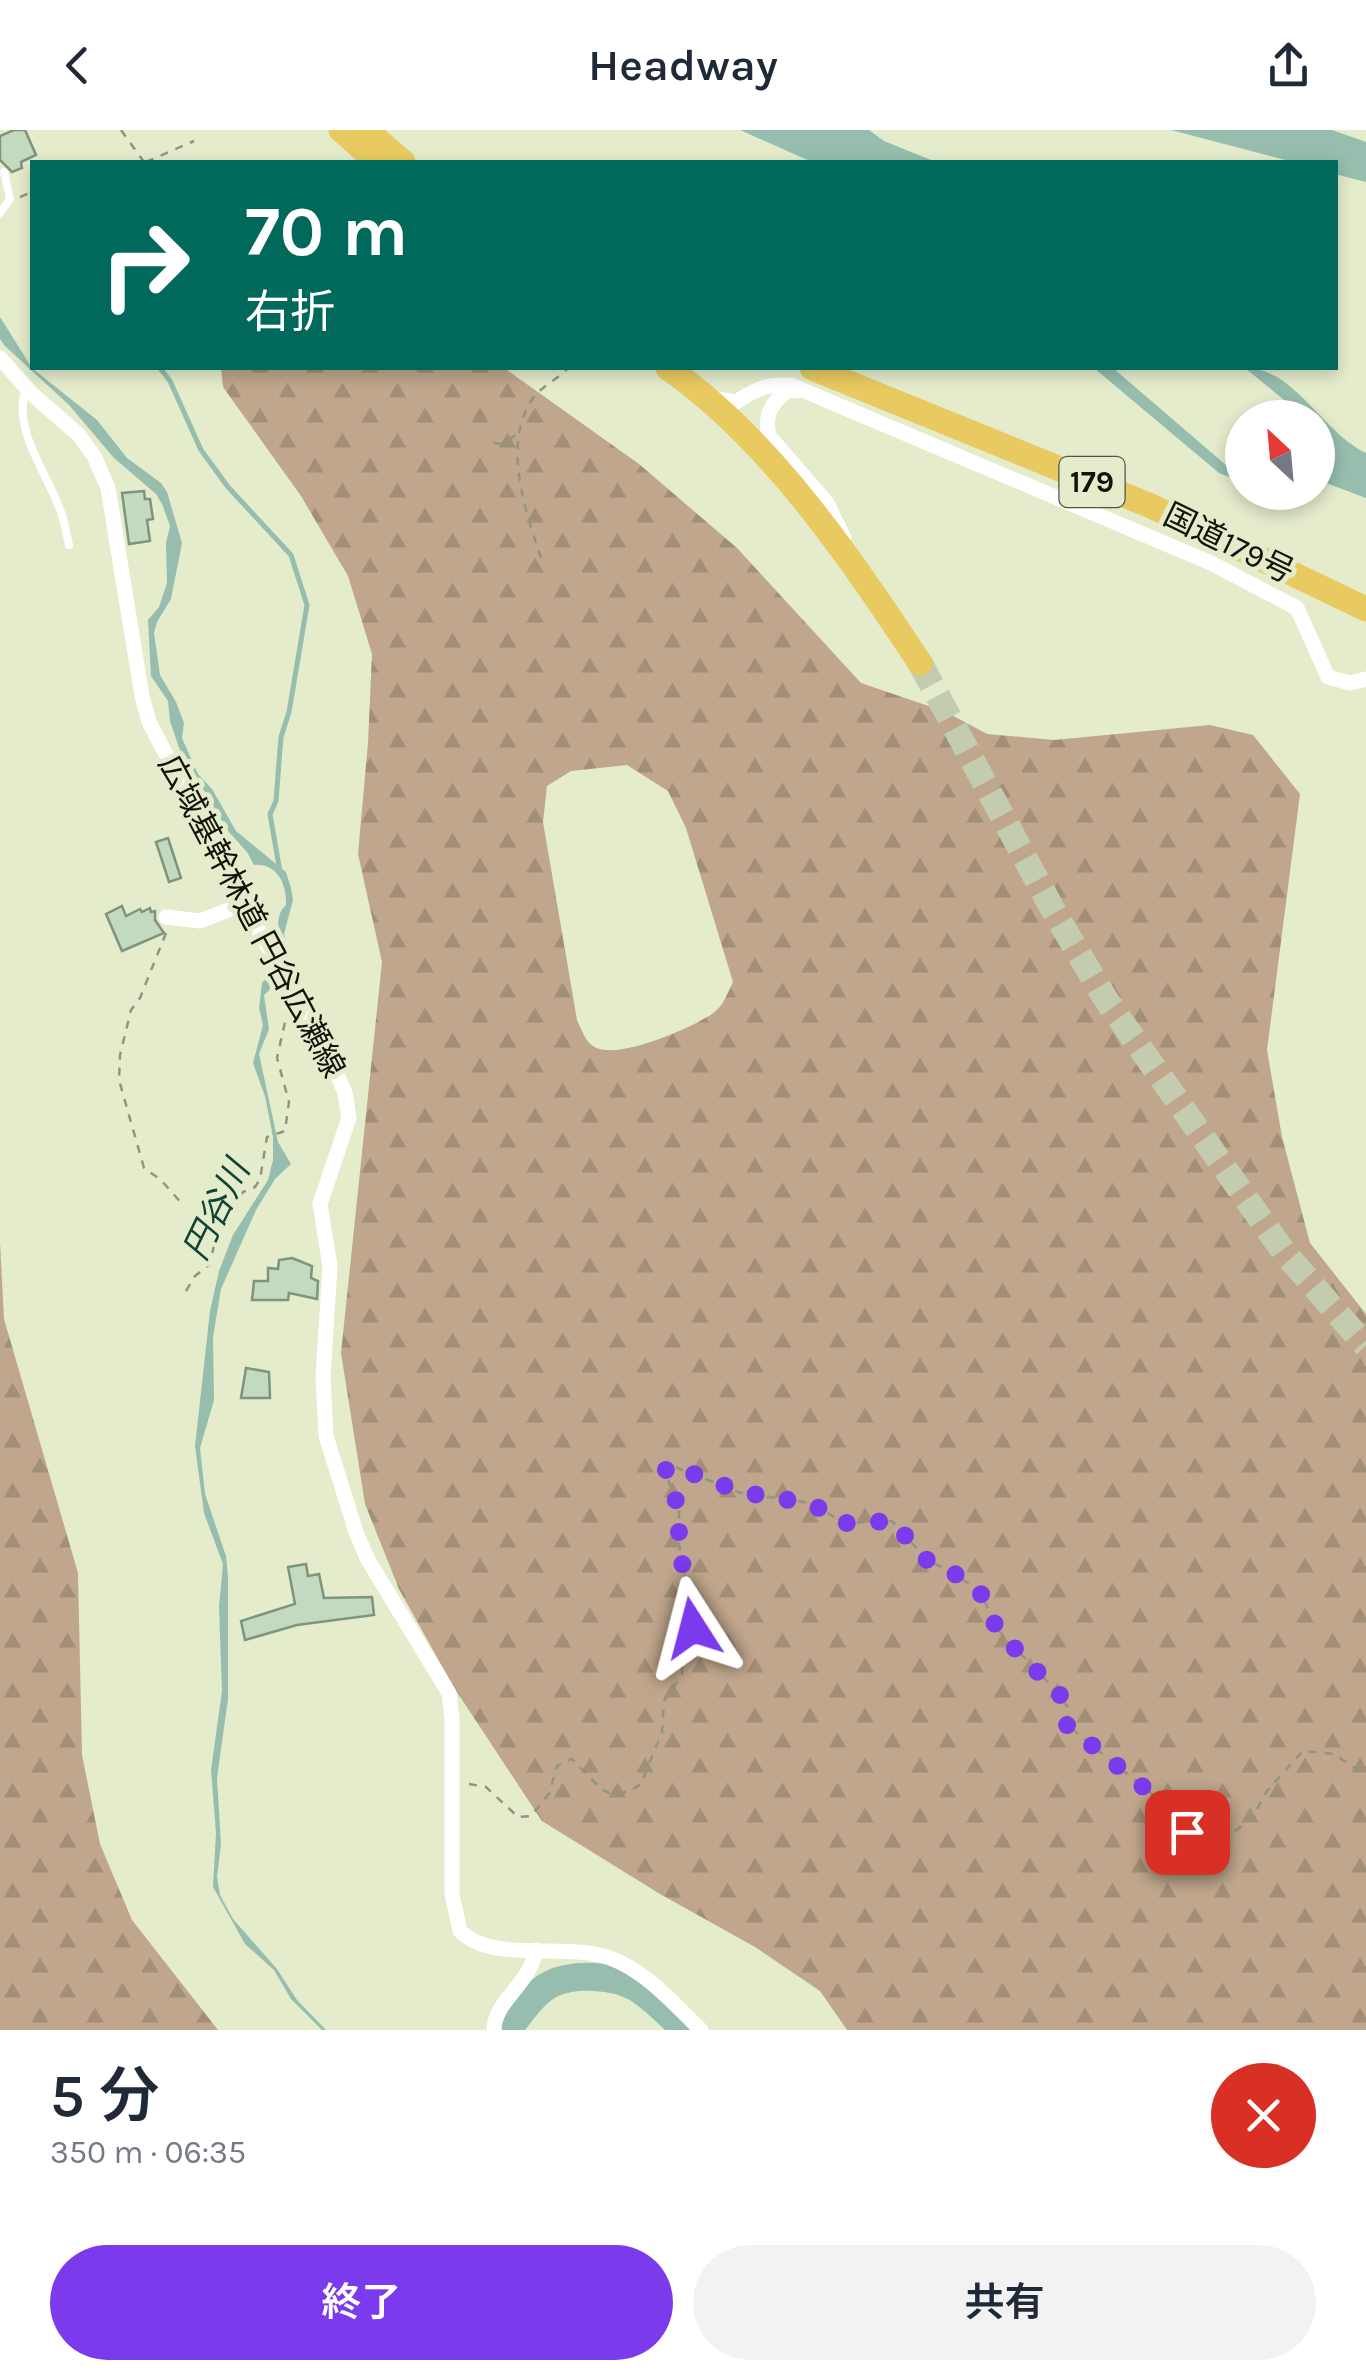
<!DOCTYPE html>
<html lang="ja">
<meta charset="utf-8">
<style>
body{margin:0;font-family:Karla,"Noto Sans JP",sans-serif;background:#f2f2f3;color:#1f2937;height:100vh;display:flex;flex-direction:column;font-size:38px;white-space:nowrap}
*{box-sizing:border-box;margin:0}
p{font-size:32px;color:#747a83}
.icon{flex:none;width:55px;height:55px;fill:none;stroke:currentColor;stroke-width:2;stroke-linecap:round;stroke-linejoin:round}
.map{position:relative;height:1900px;overflow:hidden}
.drawer{display:flex;flex-direction:column;background:#fff;flex:1}
.drawer>*{flex:none}
.banner{position:absolute;left:30px;top:30px;width:1308px;height:210px;border-radius:0px;box-shadow:0 5px 15px #0003;background:#00695c;color:#fff;overflow:hidden}
.needle{width:65px;rotate:334deg}
.fabs{position:absolute;left:1225px;top:270px;display:grid;gap:20px}
.fabs a{display:grid;place-items:center;width:110px;height:110px;border-radius:50%;background:#fff;box-shadow:0 5px 15px #0003;font-size:50px}
.pin{position:absolute;display:grid;place-items:center;width:85px;height:85px;color:#fff;margin:-42px;border-radius:20px;box-shadow:0 5px 15px #0006}
.me{position:absolute;width:110px;margin:-55px;rotate:351deg;stroke-linejoin:round;filter:drop-shadow(0 0 8px #0008)}
.turn{display:flex;align-items:center;gap:35px;height:210px;padding:0 50px;font-size:45px}
.turn .icon{width:130px;height:130px;stroke-width:2.5}
.turn b{display:block;font-size:70px;line-height:85px}
.round{display:grid;place-items:center;flex:none;width:105px;height:105px;border-radius:52px;background:#f2f2f3}
.summary{display:flex;align-items:center;justify-content:space-between;height:170px;padding:0 50px}
h1{font-size:60px;font-weight:600;line-height:75px}
.action{display:flex;gap:20px;margin-top:auto;padding:20px 50px}
.action a{flex:1;height:115px;border-radius:60px;background:#7c3aed;color:#fff;font-size:40px;font-weight:600;line-height:115px;text-align:center}
.action a+a{background:#f2f2f3;color:#1f2937}
header{display:flex;justify-content:space-between;align-items:center;height:130px;padding:0 50px;background:#fff;font-size:45px;font-weight:600}
.map>svg:first-child{display:block}
.forest{fill:url(#forest-firs);fill-rule:evenodd}
.water{fill:#96bdad}
.lines{fill:none;stroke-linecap:round;stroke-linejoin:round}
.stream{stroke:#96bdad;stroke-width:5}
.river{stroke:#96bdad;stroke-width:28}
.building{fill:#c3dac1;stroke:#7e947d;stroke-width:2.5}
.trunk-tunnel{stroke:#c4ccaf;stroke-width:25;stroke-dasharray:25 12;stroke-linecap:butt}
.path{stroke:#90967e;stroke-width:2.5;stroke-dasharray:8 8;stroke-linecap:butt}
.service{stroke:#fff;stroke-width:8}
.minor{stroke:#fff;stroke-width:15}
.trunk{stroke:#e8ca60;stroke-width:25}
.route{stroke:#7c3aed;stroke-width:18;stroke-dasharray:0 32.4}
.labels{text-anchor:middle;stroke-width:10;stroke-linejoin:round;paint-order:stroke}
.shield{fill:#e4eccc;stroke:#515544;stroke-width:2.5}
.shield-label{font-size:30px;font-weight:bold;fill:#121409}
.street-label{font-size:32px;fill:#121409;stroke:#e4eccc}
.water-label{font-size:35px;font-style:italic;fill:#104536;stroke:#e4eccc}
</style>
<header><svg class="icon" aria-label="back" viewBox="0 0 24 24"><path d="M15 5l-7 7 7 7"/></svg>Headway<svg class="icon" aria-label="share" viewBox="0 0 24 24"><path d="M12 15V3M7 8l5-5 5 5M5 13v7h14v-7"/></svg></header>
<div class="map">
<svg width="1366" height="1900" viewBox="0 0 1366 1900">
<defs>
<pattern id="forest-firs" width="22" height="20" patternUnits="userSpaceOnUse" patternTransform="scale(2.5)"><rect width="22" height="20" fill="#bfa68c"/><path d="M5 1l3.5 6h-7zM16 11l3.5 6h-7z" fill="#a38e77"/></pattern>
</defs>
<rect width="100%" height="100%" fill="#e4eccc"/>
<g class="forest">
<path d="M221 238H504L639 334 737 418 861 553 946 582 987 604 1054 610 1210 595 1253 605 1300 664 1267 920 1282 1007 1310 1113 1366 1184V1900H847L820 1861 755 1817 660 1764 542 1691 453 1556 399 1459 365 1374 341 1223 382 832 358 724 368 613 372 524 348 446 301 366 223 257ZM627 635 668 661 686 698 733 852C727 864 723 877 712 884 691 898 615 932 593 916 585 911 581 898 577 890L543 692 547 656 571 641Z"/>
<path d="M0 1112 4 1189 78 1443 82 1625 100 1714 132 1790 218 1900H0Z"/>
</g>
<g class="water">
<path d="M740 0H869L884 11 936 32H812Z"/>
<path d="M1171 0H1332L1366 12V52L1335 44V32H1293Z"/>
<path d="M0 187 32 238 97 290 127 328 161 353 167 362 182 413 171 469 157 492 154 503 160 545 176 572 184 593 182 608 198 644 212 659 236 701 286 742 291 758 293 770 284 804 292 834 288 843 264 865 269 899 259 924 278 1012 291 1034 275 1049 256 1080 221 1159 213 1207 214 1270 200 1318 205 1364 226 1426 228 1447V1569L217 1648 221 1714 217 1747 220 1765 233 1789 277 1839 297 1870 326 1900H322L291 1869 274 1840 245 1814 213 1757 216 1703 211 1640 222 1561 219 1477 223 1434 204 1383 195 1316 210 1181 219 1141 233 1105 268 1050 273 1030V1007L265 966 253 933 263 895 259 878 262 853 285 827C282 810 271 789 286 775 287 754 277 733 254 735L247 722 219 691 207 664 187 641 170 591 168 571 151 546 148 490 159 477 167 453 166 413 170 396 162 374 156 364 114 328 69 275 5 216 0 209Z"/>
<path d="M1094 238H1113L1227 336 1242 333V352L1219 343Z"/>
<path d="M1245 238C1294 237 1323 303 1366 323V368L1318 350V325L1324 315 1318 300V288L1305 287Z"/>
</g>
<g class="lines">
<path class="stream" d="M160 238 170 251 201 320 228 357 291 425 307 475 289 582 281 607 276 671 270 684 280 742"/>
<path class="river" d="M507 1900C520 1885 533 1863 551 1854 574 1843 615 1845 637 1858 654 1869 671 1886 685 1900"/>
</g>
<g class="building">
<path d="M14 0H25L36 25 21 32 22 38 12 42 0 30V6Z"/>
<path d="M144 361 145 369H150L153 389 147 390 150 411 129 414 122 363Z"/>
<path d="M168 708 181 748 169 752 156 712Z"/>
<path d="M122 776 126 786 140 779 142 782 150 778 151 782 155 781V790L164 803 122 821 106 784Z"/>
<path d="M292 1128 312 1136 311 1148 318 1151 317 1169 289 1163 288 1170H252L254 1151H268V1138L278 1139 279 1130Z"/>
<path d="M246 1238 269 1242 270 1268H241Z"/>
<path d="M306 1434 308 1446 319 1444 324 1468 372 1467 374 1485 297 1495 245 1510 241 1491 295 1474 288 1437Z"/>
</g>
<g class="lines">
<path class="trunk-tunnel" d="M920 533 1053 780 1105 868 1283 1121 1366 1216"/>
<g class="path">
<path d="M121 0 144 32"/>
<path d="M146 32 194 11"/>
<path d="M20 67 32 62"/>
<path d="M494 313 502 314 519 303"/>
<path d="M541 428C526 382 501 314 533 268 542 256 558 249 568 238"/>
<path d="M166 803 140 868 131 880 120 925 119 950 144 1038 161 1050 184 1076"/>
<path d="M186 1161 195 1146 210 1134 216 1106 243 1062 255 1057 260 1049 267 1007 285 1001 289 972 277 928 287 883"/>
<path d="M469 1654 486 1657 518 1687 531 1686 549 1664 557 1636 572 1629 601 1659 609 1663 628 1662 641 1654 662 1602 664 1571 682 1545 683 1518 693 1497 679 1414V1379L665 1341 670 1335 741 1363 811 1373 844 1393 892 1391 927 1430 957 1445 981 1464 999 1501 1060 1565 1068 1578 1067 1595 1152 1664 1187 1702 1221 1712 1252 1688 1267 1661 1303 1621 1334 1624 1366 1646"/>
</g>
<g class="service">
<path d="M0 83 10 69 4 42"/>
<path d="M25 259C14 302 44 338 59 377 64 388 66 402 69 415"/>
</g>
<g class="minor">
<path d="M0 228 32 264 79 305 94 326 108 358 142 566 149 592 245 775 333 935 345 963 349 988 320 1074 330 1136 323 1247 326 1306 356 1402 368 1430 449 1563 452 1589V1764L460 1801C493 1834 567 1812 610 1828 646 1841 674 1874 701 1900"/>
<path d="M797 261 788 260C771 273 764 285 769 306L827 373 844 408"/>
<path d="M709 267 736 272C756 259 769 252 793 256L1211 433 1297 478 1328 547 1350 553 1366 549"/>
<path d="M166 787 200 791 244 774"/>
<path d="M494 1900C494 1871 530 1855 536 1820"/>
</g>
<g class="trunk">
<path d="M341 0 377 32"/>
<path d="M366 0 403 32"/>
<path d="M668 238C771 310 851 429 920 533"/>
<path d="M812 238 1151 376 1366 479"/>
</g>
</g>
<g class="lines">
<path class="route" d="M693 1498 679 1414V1379L665 1341 670 1335 741 1362 812 1374 844 1393 892 1391 927 1430 957 1445 981 1464 998 1501 1060 1565 1068 1578 1067 1595 1152 1664 1187 1702"/>
</g>
<g class="labels">
<rect class="shield" x="1059.5" y="327" width="65" height="50" rx="8"/>
<g class="shield-label">
<text x="1092" y="362">179</text>
</g>
<g class="street-label">
<text transform="translate(1229 413) rotate(26)" y="11">国道179号</text>
<text transform="translate(252 786) rotate(62)" y="11">広域基幹林道 円谷広瀬線</text>
</g>
<g class="water-label">
<text transform="translate(216 1080) rotate(-64)" y="12">円谷川</text>
</g>
</g>
</svg>
<div class="fabs">
<a><svg class="needle" viewBox="-14 -14 28 28"><path d="M0-13l5 13h-10z" fill="#e53935"/><path d="M0 13l5-13h-10z" fill="#747a83"/></svg></a>
</div>
<div class="pin" style="left:1187px;top:1702px;background:#d93025"><svg class="icon" aria-label="arrive" viewBox="0 0 24 24"><path d="M6 21V4h12l-3 4 3 4H6"/></svg></div>
<svg class="me" style="left:693px;top:1498px" viewBox="-20 -20 40 40"><path d="M0-17L14 15 0 8-14 15z" fill="#7c3aed" stroke="#fff" stroke-width="4"/></svg>
<div class="banner">
<div class="turn"><svg class="icon" aria-label="right" viewBox="0 0 24 24"><path d="M7 20v-9h11M14 6l5 5-5 5"/></svg><div><b>70 m</b>右折</div></div>
</div>
</div>
<section class="drawer">
<div class="summary"><div><h1>5 分</h1><p>350 m · 06:35</p></div><a class="round" style="background:#d93025;color:#fff"><svg class="icon" aria-label="close" viewBox="0 0 24 24"><path d="M6 6l12 12M18 6L6 18"/></svg></a></div>
<div class="action"><a>終了</a><a>共有</a></div>
</section>
